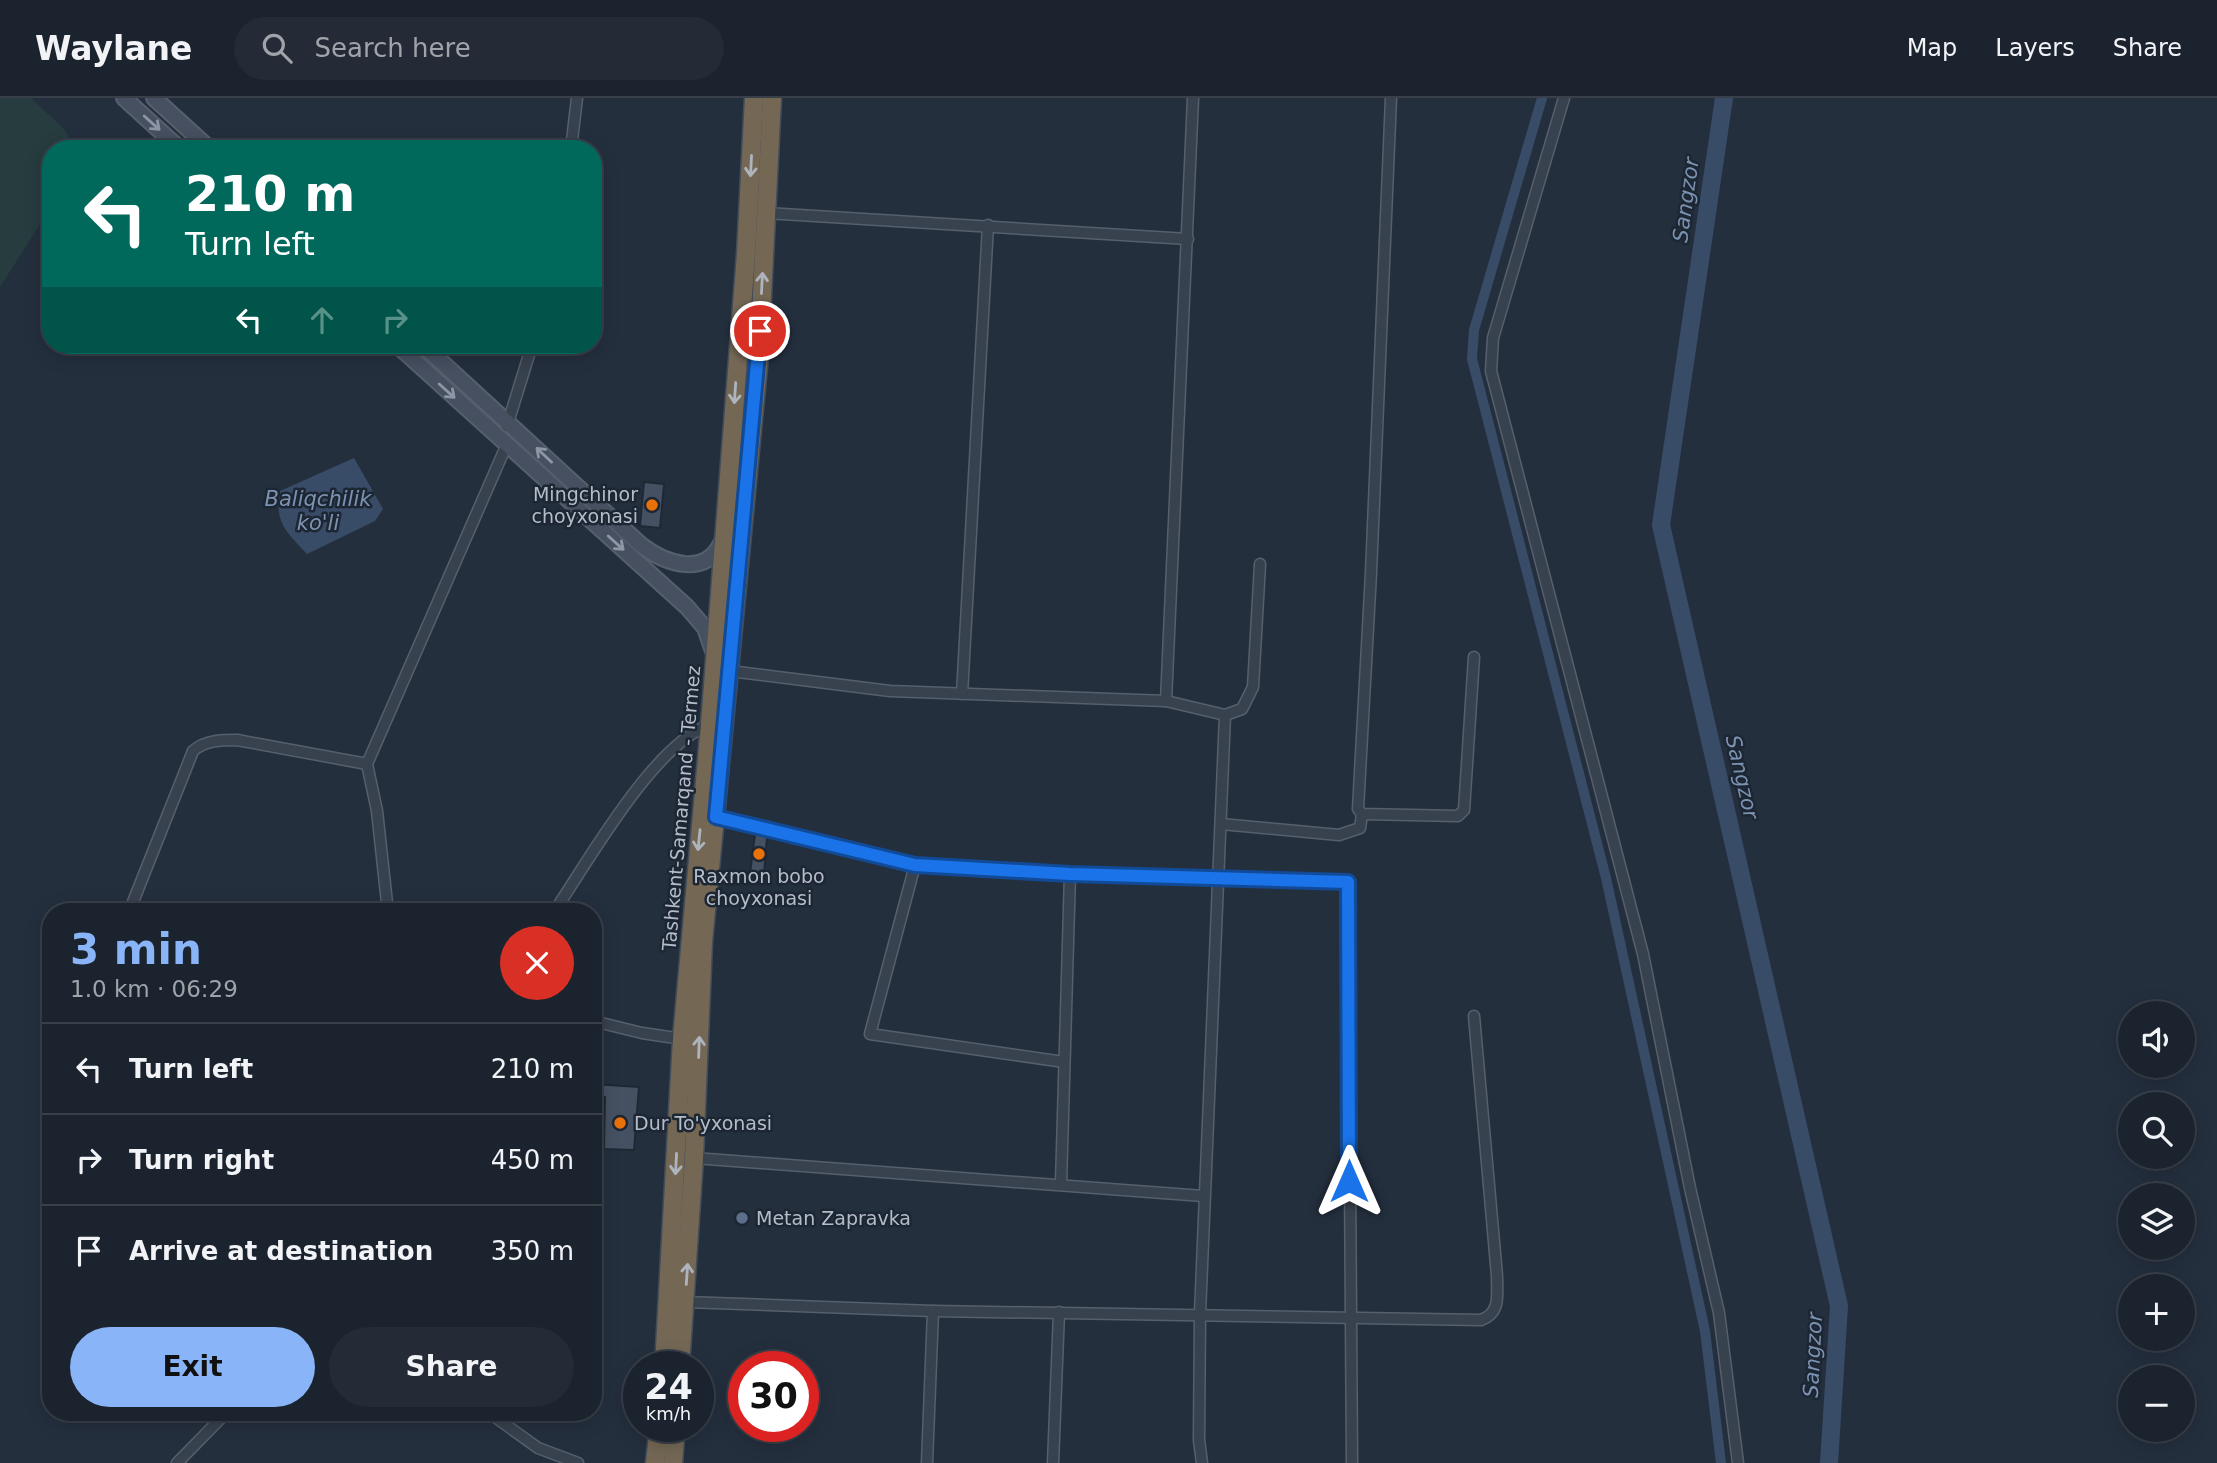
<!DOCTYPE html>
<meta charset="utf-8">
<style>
body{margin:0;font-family:"DejaVu Sans",sans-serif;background:#242b36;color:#f1f3f6;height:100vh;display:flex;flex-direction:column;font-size:26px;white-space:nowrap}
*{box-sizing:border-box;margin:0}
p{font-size:23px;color:#a0a4aa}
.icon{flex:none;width:38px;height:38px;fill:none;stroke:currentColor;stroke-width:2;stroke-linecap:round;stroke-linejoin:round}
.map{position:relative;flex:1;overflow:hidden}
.details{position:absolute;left:42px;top:805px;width:560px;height:518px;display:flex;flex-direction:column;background:#1b232e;border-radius:28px;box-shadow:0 4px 18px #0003,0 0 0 2px #39404a}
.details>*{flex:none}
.guide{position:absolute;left:42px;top:42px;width:560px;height:214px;border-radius:28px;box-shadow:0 4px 18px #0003,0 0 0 2px #39404a;background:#00695c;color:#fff;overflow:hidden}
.buttons{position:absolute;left:2118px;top:903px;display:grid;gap:14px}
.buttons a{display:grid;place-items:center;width:77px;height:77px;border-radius:50%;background:#1b232e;box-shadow:0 4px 18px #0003,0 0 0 2px #39404a;font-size:35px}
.speed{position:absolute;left:623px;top:1253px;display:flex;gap:14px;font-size:35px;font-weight:700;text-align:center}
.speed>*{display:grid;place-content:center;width:91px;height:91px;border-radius:50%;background:#1b232e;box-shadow:0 4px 18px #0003,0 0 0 2px #39404a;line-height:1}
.speed small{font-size:18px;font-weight:400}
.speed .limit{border:10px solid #d22;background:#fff;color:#111}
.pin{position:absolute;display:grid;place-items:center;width:60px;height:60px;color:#fff;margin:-30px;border:4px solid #fff;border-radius:50%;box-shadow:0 2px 7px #0007}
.me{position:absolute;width:77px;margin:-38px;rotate:0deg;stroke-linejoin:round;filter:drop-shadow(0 0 5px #0008)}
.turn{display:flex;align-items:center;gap:24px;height:147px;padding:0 28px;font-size:32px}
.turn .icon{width:91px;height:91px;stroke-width:2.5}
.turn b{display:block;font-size:49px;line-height:60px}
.lanes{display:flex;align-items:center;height:66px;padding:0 28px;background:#0003;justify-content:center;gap:35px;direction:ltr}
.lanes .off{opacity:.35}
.round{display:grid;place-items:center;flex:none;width:74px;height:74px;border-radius:37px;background:#242b36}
.summary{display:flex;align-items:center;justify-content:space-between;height:119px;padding:0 28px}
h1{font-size:42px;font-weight:600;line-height:52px;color:#8ab4f8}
.cta{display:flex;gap:14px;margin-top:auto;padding:14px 28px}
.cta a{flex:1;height:80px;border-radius:42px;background:#8ab4f8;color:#111;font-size:28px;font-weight:600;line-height:80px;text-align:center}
.cta a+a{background:#242b36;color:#f1f3f6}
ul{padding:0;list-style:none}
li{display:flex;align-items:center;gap:21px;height:91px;padding:0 28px;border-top:2px solid #39404a}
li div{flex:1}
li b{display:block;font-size:26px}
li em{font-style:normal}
header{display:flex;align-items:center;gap:42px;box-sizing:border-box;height:98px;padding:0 35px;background:#1b232e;border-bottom:2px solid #39404a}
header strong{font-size:33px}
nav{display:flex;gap:38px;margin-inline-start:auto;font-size:24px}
.search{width:490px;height:63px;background:#242b36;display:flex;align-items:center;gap:18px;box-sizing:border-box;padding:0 24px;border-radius:38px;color:#a0a4aa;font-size:26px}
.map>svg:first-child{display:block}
.green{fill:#263c3f}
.water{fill:#394c67}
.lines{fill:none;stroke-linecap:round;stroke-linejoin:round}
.canal{stroke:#394c67;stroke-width:10}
.river{stroke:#394c67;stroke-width:18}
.building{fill:#455162;stroke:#1f2835;stroke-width:2}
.street-casing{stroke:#565f6c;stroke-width:13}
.secondary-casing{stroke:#565f6c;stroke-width:18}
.highway-casing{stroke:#434c59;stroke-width:21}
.street{stroke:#38414e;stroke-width:10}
.secondary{stroke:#465061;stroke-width:14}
.highway{stroke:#746855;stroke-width:18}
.oneway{stroke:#8e96a5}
.oneway2{stroke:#aeb4bd}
.route-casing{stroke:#114b97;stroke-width:18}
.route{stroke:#1a73e8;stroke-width:12}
.food-dot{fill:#e8710a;stroke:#1d2633;stroke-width:2.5}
.service-dot{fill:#5c6f8a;stroke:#1d2633;stroke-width:2.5}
.labels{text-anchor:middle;stroke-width:5;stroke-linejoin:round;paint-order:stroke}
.poi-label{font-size:19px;fill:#b4bcc9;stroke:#1d2633;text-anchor:start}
.street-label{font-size:19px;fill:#b4bcc9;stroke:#1d2633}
.water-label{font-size:21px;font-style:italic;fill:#7c92b1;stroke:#1d2633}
</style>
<header>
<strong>Waylane</strong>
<div class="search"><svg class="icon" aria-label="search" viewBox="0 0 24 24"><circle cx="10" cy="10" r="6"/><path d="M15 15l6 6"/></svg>Search here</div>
<nav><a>Map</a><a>Layers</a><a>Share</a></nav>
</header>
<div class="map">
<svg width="2217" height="1365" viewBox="0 0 2217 1365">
<rect width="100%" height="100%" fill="#242f3e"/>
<path class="green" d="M0 0H31L65 32 74 51H51V109L0 189Z"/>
<path class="water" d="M354 360 383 411 375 423 307 456C287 434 274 425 280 393Z"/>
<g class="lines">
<path class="canal" d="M1542 0 1474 232 1472 261 1606 780 1705 1233 1721 1365"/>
<path class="river" d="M1724 0 1661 427 1839 1208 1829 1365"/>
</g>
<g class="building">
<path d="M644 384 664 386 660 430 640 428Z"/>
<path d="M755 736 767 739 764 776H750Z"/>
<path d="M593 986 639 989 634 1052 604 1051 605 999H593Z"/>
</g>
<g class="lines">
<defs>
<g id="street">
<path d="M1391 0 1371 475 1358 711 1362 716 1458 718 1464 712 1474 559"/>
<path d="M1564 0 1493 240 1491 273 1643 856 1690 1090 1719 1215 1738 1365"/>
<path d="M571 51 577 0"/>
<path d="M766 115 1188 141"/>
<path d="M507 328 532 247"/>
<path d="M730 573 890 593 1166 603 1225 617 1200 1216 1199 1342 1202 1365"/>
<path d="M962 596 988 127"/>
<path d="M1166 603 1193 0"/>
<path d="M1225 617 1242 611 1253 589 1260 466"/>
<path d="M367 666 377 713 388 814"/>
<path d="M716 719 915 767 1070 776 1348 784 1352 1365"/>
<path d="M1221 726 1339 737 1360 730 1362 716"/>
<path d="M915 767 870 936 1064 964"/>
<path d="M129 814 193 653C205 642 222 642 237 642L367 666 507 346"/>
<path d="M554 814C587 765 655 644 710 627"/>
<path d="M593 923 642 935 682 941"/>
<path d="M694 1060 1203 1098"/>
<path d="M1061 1086 1070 776"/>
<path d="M685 1204 933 1213 1481 1222C1501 1215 1497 1197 1497 1178L1474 918"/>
<path d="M488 1314 538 1350 578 1365"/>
<path d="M177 1365 227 1314"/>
<path d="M927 1365 933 1213"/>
<path d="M1053 1365 1059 1214"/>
</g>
<g id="secondary">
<path d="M124 0 180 51"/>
<path d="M154 0 210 51"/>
<path d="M397 247 687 509 705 530 713 553"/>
<path d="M423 247 641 447C666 466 708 481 723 441"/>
</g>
<g id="highway">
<path d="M664 1269 682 941 710 627 746 156 754 0"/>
<path d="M680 1269 694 1060 703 844 759 258 772 0"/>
<path d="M655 1365 659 1328"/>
<path d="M673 1365 676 1328"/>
</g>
</defs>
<use href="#street" class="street-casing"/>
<use href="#secondary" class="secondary-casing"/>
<use href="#highway" class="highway-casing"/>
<use href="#street" class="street"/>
<use href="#secondary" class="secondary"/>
<use href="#highway" class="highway"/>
</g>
<defs><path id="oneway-shaft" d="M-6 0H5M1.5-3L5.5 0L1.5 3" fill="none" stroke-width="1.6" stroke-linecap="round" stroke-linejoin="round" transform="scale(1.75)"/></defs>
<g class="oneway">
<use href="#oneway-shaft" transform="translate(152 25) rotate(42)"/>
<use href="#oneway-shaft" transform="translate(447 293) rotate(42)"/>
<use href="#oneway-shaft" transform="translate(544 357) rotate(-137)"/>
<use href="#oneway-shaft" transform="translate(616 445) rotate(42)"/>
</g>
<g class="oneway2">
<use href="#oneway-shaft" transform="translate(751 68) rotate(93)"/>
<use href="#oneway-shaft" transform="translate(762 185) rotate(-87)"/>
<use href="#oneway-shaft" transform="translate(735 295) rotate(94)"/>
<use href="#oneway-shaft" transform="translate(699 742) rotate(96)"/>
<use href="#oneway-shaft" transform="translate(699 949) rotate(-88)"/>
<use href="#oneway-shaft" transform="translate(676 1066) rotate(93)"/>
<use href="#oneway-shaft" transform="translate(687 1176) rotate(-86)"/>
</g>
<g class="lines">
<defs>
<path id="route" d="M760 233 716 719 915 767 1070 776 1348 784 1349 1083"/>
</defs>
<use href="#route" class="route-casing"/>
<use href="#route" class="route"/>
</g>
<g class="food-dot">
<circle cx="652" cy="407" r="7"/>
<circle cx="759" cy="756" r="7"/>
<circle cx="620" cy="1025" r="7"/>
</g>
<circle class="service-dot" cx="742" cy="1120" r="7"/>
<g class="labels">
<g class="poi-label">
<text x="638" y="403" text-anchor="end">Mingchinor<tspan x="638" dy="22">choyxonasi</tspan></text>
<text x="759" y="785" text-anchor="middle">Raxmon bobo<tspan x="759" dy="22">choyxonasi</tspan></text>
<text x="634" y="1032">Dur To'yxonasi</text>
<text x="756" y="1127">Metan Zapravka</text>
</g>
<g class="street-label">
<text transform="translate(681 710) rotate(-85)" y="7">Tashkent-Samarqand - Termez</text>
</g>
<g class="water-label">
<text transform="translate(1686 102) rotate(-82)" y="7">Sangzor</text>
<text x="318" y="408">Baliqchilik<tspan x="318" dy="24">ko'li</tspan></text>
<text transform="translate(1742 679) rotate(77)" y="7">Sangzor</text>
<text transform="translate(1813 1257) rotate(-87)" y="7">Sangzor</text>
</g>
</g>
</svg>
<div class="buttons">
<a><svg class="icon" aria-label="sound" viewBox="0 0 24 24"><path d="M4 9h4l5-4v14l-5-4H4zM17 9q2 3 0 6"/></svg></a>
<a><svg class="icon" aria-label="search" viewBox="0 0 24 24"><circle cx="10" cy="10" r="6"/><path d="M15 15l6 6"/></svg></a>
<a><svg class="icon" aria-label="layers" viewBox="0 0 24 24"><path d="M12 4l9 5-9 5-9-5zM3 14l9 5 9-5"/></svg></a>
<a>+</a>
<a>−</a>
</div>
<div class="speed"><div>24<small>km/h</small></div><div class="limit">30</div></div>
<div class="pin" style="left:760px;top:233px;background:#d93025"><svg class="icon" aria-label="arrive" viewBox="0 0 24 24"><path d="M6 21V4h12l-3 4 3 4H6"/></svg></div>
<svg class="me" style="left:1349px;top:1083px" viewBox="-20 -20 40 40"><path d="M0-17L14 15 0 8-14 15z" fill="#1a73e8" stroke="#fff" stroke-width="4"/></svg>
<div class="guide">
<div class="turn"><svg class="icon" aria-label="left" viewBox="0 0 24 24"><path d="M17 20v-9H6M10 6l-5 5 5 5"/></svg><div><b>210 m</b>Turn left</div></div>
<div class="lanes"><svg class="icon" aria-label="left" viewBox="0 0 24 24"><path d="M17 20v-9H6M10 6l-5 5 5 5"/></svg><svg class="icon off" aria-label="ahead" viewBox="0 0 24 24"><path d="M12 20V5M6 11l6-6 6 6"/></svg><svg class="icon off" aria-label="right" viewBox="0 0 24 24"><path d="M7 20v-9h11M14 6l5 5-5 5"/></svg></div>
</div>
<section class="details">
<div class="summary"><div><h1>3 min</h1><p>1.0 km · 06:29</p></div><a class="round" style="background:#d93025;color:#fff"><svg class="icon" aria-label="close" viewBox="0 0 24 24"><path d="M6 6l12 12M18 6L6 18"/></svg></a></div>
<ul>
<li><svg class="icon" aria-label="left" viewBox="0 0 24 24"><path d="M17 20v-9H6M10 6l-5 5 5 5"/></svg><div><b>Turn left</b></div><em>210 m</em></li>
<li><svg class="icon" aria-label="right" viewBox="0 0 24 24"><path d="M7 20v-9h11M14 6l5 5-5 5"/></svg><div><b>Turn right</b></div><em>450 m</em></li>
<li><svg class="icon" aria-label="arrive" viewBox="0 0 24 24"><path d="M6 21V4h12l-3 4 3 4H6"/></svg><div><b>Arrive at destination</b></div><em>350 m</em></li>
</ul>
<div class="cta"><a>Exit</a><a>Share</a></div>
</section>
</div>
